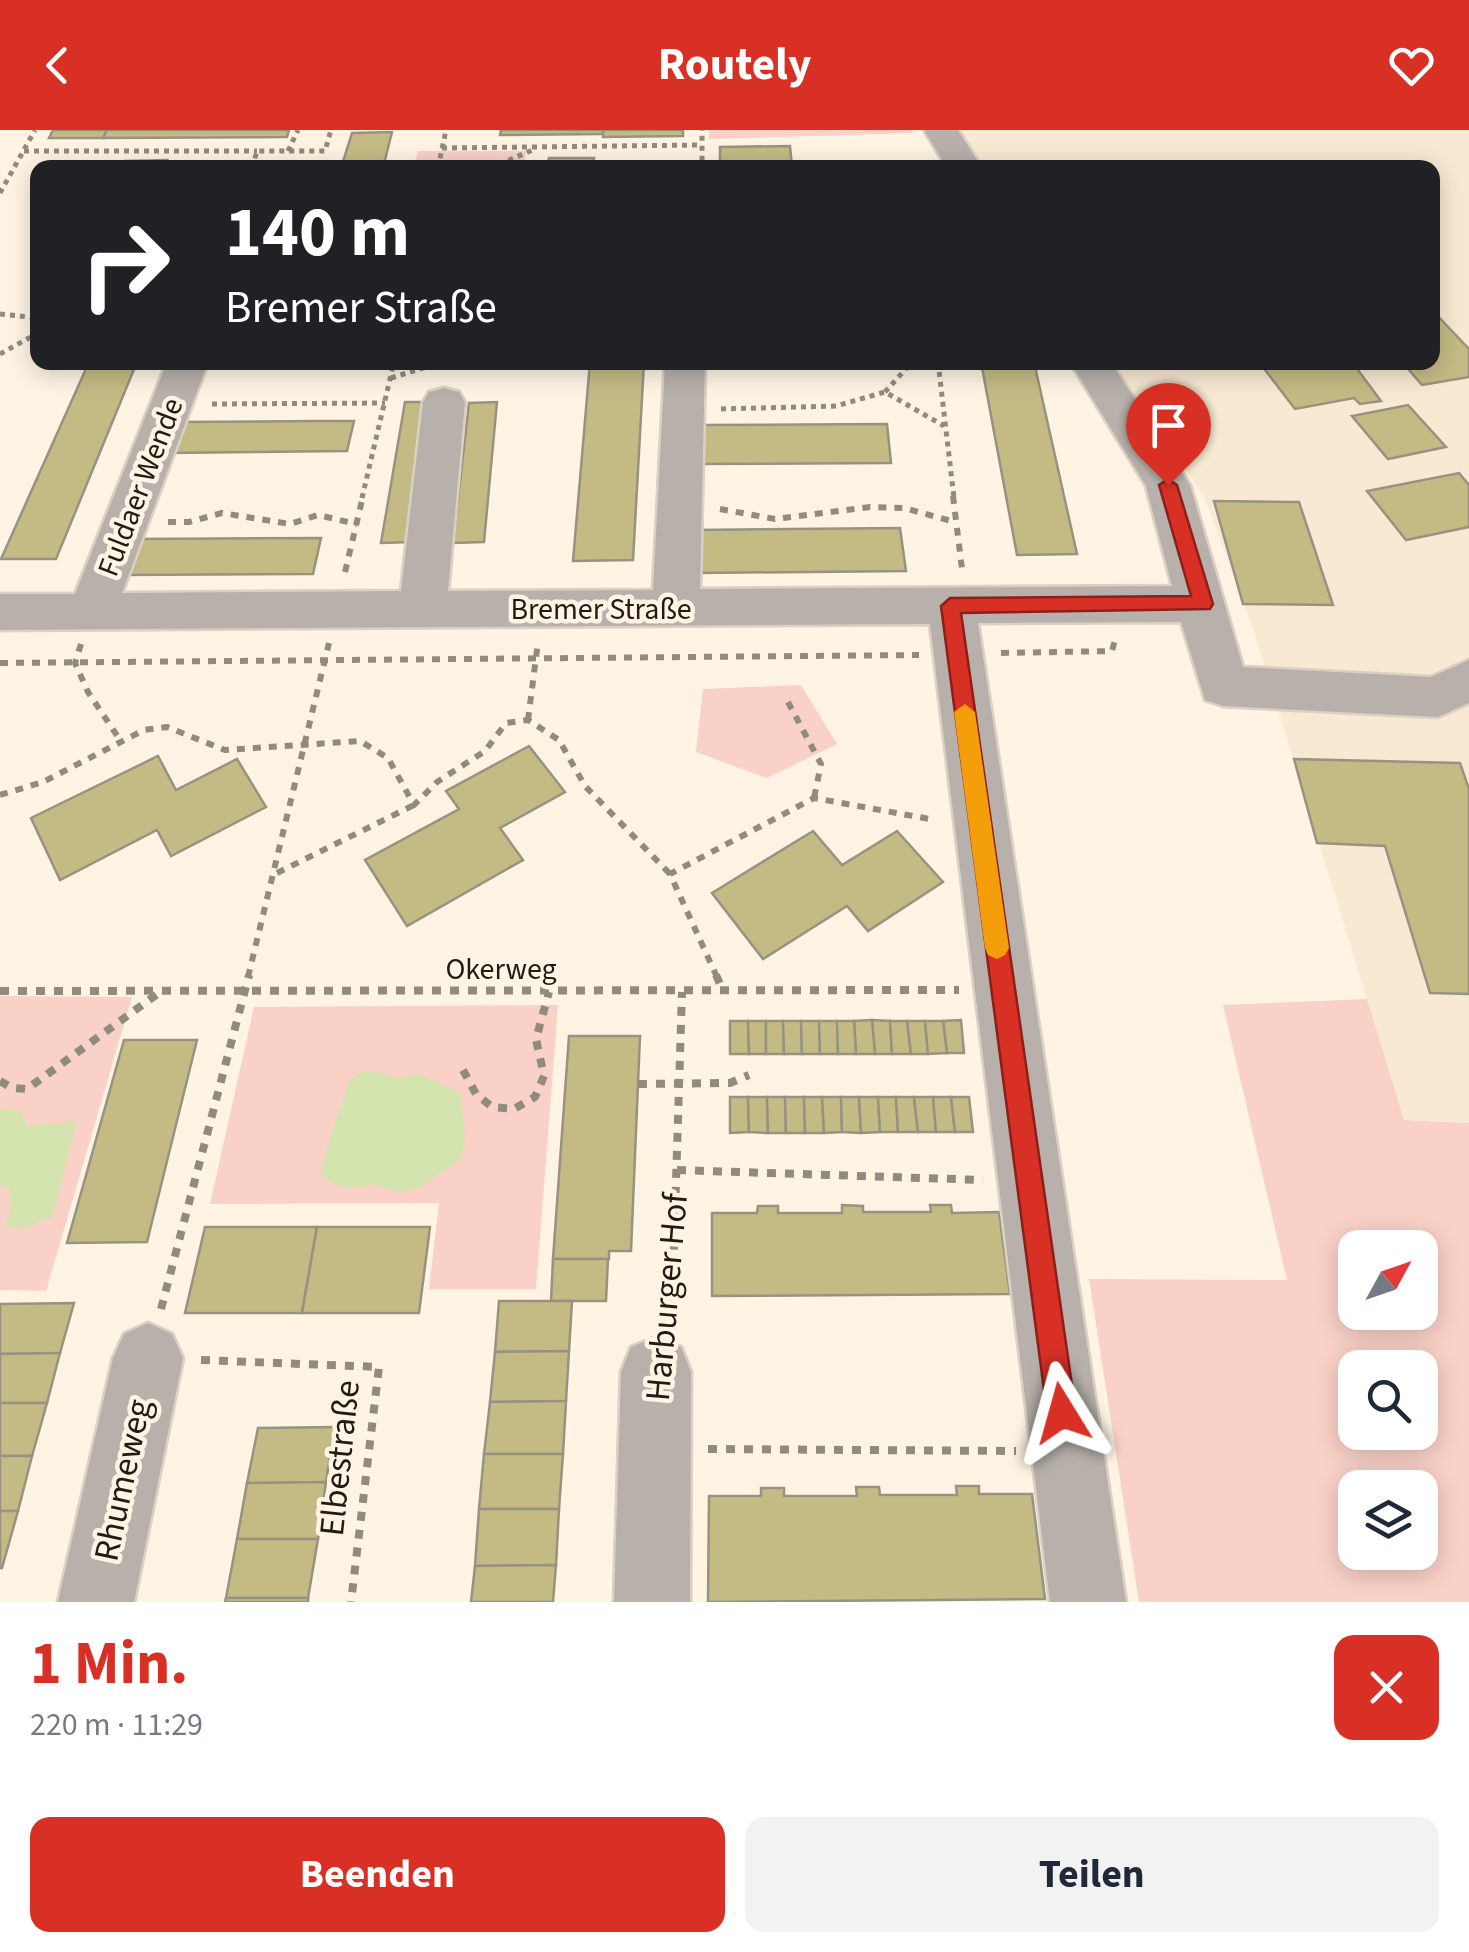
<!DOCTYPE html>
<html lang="de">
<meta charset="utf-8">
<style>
body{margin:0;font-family:"Source Sans 3",sans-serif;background:#f2f2f3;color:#1f2937;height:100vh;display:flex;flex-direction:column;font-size:38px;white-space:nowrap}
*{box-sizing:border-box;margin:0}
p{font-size:32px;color:#747a83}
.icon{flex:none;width:55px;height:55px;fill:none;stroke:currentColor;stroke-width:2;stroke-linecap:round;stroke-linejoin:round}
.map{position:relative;height:1472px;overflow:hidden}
.details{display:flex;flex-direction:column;background:#fff;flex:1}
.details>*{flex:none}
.guide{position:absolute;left:30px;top:30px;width:1410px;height:210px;border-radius:20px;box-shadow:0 5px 25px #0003;background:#202124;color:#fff;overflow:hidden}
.needle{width:65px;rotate:50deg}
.fabs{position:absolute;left:1338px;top:1100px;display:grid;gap:20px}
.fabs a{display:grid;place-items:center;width:100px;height:100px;border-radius:20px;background:#fff;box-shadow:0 5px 25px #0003;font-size:50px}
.pin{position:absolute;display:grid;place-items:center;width:85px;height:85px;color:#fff;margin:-102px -42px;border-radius:50% 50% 50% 0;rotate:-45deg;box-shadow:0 0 10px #0007}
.pin .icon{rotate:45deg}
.me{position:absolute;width:110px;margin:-55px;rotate:352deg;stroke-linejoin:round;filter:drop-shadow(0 0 8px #0008)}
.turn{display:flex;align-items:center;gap:35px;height:210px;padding:0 30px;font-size:45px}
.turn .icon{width:130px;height:130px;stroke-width:2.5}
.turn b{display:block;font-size:70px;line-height:85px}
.round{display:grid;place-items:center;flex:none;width:105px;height:105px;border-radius:20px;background:#f2f2f3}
.summary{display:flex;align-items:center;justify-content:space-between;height:170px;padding:0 30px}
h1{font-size:60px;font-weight:700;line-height:75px;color:#d93025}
.action{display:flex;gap:20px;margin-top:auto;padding:20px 30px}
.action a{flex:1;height:115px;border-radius:20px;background:#d93025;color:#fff;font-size:40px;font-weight:700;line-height:115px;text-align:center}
.action a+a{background:#f2f2f3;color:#1f2937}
header{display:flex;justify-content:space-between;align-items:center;height:130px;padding:0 30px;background:#d93025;color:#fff;font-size:45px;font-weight:700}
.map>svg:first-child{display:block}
.built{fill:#f8e9d2}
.green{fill:#f9d1c7;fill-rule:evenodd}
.water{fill:#d3e4af}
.building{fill:#c4bb84;stroke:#969382;stroke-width:2.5}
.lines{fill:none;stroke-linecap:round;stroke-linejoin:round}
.minor-casing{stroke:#dbd1c3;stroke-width:5}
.path-far2{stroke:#918a7f;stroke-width:5;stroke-dasharray:5 5;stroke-linecap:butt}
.path-far1{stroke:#918a7f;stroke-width:6;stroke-dasharray:8 8;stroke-linecap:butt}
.path{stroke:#918a7f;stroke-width:8;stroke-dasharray:9 9;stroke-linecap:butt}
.minor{fill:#b7b0ab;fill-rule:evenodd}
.route{fill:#d93025;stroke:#8d1f18;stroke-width:2.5}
.slow{fill:#f59e0b}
.labels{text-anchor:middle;stroke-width:9;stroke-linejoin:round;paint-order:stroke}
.street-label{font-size:30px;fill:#1f1b15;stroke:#fff4e4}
.near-street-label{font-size:35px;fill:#1f1b15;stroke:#fff4e4}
</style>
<header><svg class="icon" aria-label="back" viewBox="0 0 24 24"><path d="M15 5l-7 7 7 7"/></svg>Routely<svg class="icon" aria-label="heart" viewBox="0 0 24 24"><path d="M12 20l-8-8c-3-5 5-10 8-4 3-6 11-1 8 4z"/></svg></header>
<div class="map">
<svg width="1469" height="1472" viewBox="0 0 1469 1472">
<rect width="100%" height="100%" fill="#fff4e4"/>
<path class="built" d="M957 0H1469V993L1404 990 1254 502 1205 368 1114 233 1432 232V38L982 37Z"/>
<g class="green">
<path d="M709 0H912L913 3 709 9Z"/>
<path d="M418 21H526L524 38 414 37Z"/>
<path d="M801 555 837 614 767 648 696 622 703 559Z"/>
<path d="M0 866 132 867 46 1161 0 1160Z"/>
<path d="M1367 869 1404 990 1469 993V1472H1139L1089 1149 1287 1150 1223 875ZM1355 1118H1420V1182H1355ZM1355 1238H1420V1302H1355ZM1355 1358H1420V1422H1355Z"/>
<path d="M558 875 536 1159H429L439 1073 210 1074 254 877Z"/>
</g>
<g class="water">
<path d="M367 940 400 948 419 944 461 964 465 1008 460 1029 419 1058 399 1062 372 1054C354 1062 335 1058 321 1044 326 1011 341 982 349 949Z"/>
<path d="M0 979 21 981 28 996 77 991 53 1086 23 1099 5 1097 11 1078 9 1058 0 1055Z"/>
</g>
<g class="building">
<path d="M53 0H107L103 8H49Z"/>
<path d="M107 0H289L287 7 103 8Z"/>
<path d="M501 0H603V4L500 5Z"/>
<path d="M603 0H683V6L603 7Z"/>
<path d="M392 2 383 38H341L352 3Z"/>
<path d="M790 16 792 37 720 38V17Z"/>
<path d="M549 28H594L593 38H547Z"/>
<path d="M167 30 163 38H122L125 31Z"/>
<path d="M1432 180 1469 219V247L1422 255 1402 232H1432Z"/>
<path d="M89 232H137L56 429H1Z"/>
<path d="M590 232H644L633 430 573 431Z"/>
<path d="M981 232H1034L1077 424 1017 425Z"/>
<path d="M1259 232H1352L1381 271 1360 274 1354 268 1295 279Z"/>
<path d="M405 272H434L412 412 381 413Z"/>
<path d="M497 272 484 412 453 413 469 273Z"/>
<path d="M1408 275 1446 317 1388 329 1352 286Z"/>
<path d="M319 291H354L347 321 169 323 179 292Z"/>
<path d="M887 294 891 333 700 334V295Z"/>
<path d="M1459 343 1469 355V397L1406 410 1367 361Z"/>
<path d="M1214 371 1299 372 1333 475 1243 474Z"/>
<path d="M900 398 906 441 697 443V400Z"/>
<path d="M321 408 313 444 124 445 137 409Z"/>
<path d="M529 616 565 662 500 698 523 730 407 796 365 730 459 679 446 661Z"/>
<path d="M158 626 176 660 237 629 266 677 171 726 157 700 60 750 31 688Z"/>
<path d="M1294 629 1460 633 1469 659V864L1430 863 1385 716 1317 713Z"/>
<path d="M813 701 842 735 897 701 943 752 868 801 847 776 763 829 712 763Z"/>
<path d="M872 890 890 891 892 924H875Z"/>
<path d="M872 890 875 924H856L854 891Z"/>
<path d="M961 890 964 923H947L943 891Z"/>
<path d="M730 891H748L749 924H730Z"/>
<path d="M748 891H766V924H749Z"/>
<path d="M766 891H783L784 924H766Z"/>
<path d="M783 891H801L802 924H784Z"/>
<path d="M801 891H819L820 924H802Z"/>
<path d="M819 891H837L838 924H820Z"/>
<path d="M837 891H854L856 924H838Z"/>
<path d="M890 891H907L911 924H892Z"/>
<path d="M907 891H925L928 924H911Z"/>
<path d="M925 891H943L947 923 928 924Z"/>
<path d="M569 906H640L631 1121H609V1129H553Z"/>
<path d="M124 910H197L147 1112 67 1113Z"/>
<path d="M730 967H748L749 1002 730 1003Z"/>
<path d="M748 967H767L768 1003 749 1002Z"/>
<path d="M767 967H785L786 1003H768Z"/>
<path d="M785 967H804L805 1003H786Z"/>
<path d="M804 967H822L824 1003H805Z"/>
<path d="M822 967H841L842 1002 824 1003Z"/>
<path d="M841 967H859L861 1003 842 1002Z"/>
<path d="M859 967H878L880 1002 861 1003Z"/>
<path d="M878 967H896L898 1002H880Z"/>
<path d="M896 967H914L918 1002H898Z"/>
<path d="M914 967H933L936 1002H918Z"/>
<path d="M933 967H951L955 1002H936Z"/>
<path d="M951 967H969L973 1002H955Z"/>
<path d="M842 1075 863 1076V1082H931L930 1075H951L952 1083 999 1082 1010 1164 712 1166V1083H757L758 1076H778V1083H842Z"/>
<path d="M205 1097H317L302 1183H185Z"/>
<path d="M317 1097H430L419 1183H302Z"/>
<path d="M553 1129H608L606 1171H551Z"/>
<path d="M499 1171H572L569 1221 495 1222Z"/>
<path d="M74 1173 60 1223 0 1224V1174Z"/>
<path d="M569 1221 566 1271 490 1272 495 1222Z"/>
<path d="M60 1223 47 1273H0V1224Z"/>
<path d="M566 1271 563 1324H484L490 1272Z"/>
<path d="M0 1273H47L32 1326H0Z"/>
<path d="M335 1297 326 1352 247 1353 258 1298Z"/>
<path d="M484 1324H563L559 1379H479Z"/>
<path d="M0 1326H32L18 1381H0Z"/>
<path d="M326 1352 318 1409H237L247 1353Z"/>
<path d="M956 1356H979V1364H1032L1045 1469 708 1472 709 1366H761V1358H784V1366H857L856 1357H879L880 1365H957Z"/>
<path d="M479 1379H559L556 1435 475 1436Z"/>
<path d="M0 1381H18L2 1438H0Z"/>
<path d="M237 1409H318L308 1468H226Z"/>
<path d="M556 1435 553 1472H471L475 1436Z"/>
<path d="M226 1468H308V1472H225Z"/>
</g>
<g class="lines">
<defs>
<g id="minor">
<path d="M924 0H958L982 38H947Z"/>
<path d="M167 232H208L122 463 401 461 423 272 429 262 444 258 459 262 465 272 448 461 653 460 665 232H705L700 459 1172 456 1146 356 1070 232H1111L1190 355 1243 537 1431 547 1469 530V573L1438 587 1223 576 1205 570 1181 492 978 493 1126 1472H1050L930 494 0 500V464H75Z"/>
<path d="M148 1193 172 1204 183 1228 134 1472H58L113 1228 124 1204Z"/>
<path d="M656 1207 681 1217 691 1242 690 1472H614L621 1242 631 1217Z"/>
</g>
</defs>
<use href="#minor" class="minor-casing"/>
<g class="path-far2">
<path d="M442 18 700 15"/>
<path d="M24 21H257"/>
<path d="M288 21 298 0"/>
<path d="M252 38 257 21H325L331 0"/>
<path d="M438 38 446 0"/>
<path d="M490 38 535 19"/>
<path d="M685 38 702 33V0"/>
<path d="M0 63 35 0"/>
<path d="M0 184 38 188"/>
<path d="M0 224 38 203"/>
<path d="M938 232 954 368"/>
<path d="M391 248 442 232"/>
<path d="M885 262 912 232"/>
<path d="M212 274 385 273"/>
<path d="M721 279 836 276 885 262 944 296"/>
<path d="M362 368 394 232"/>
</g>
<g class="path-far1">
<path d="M953 366 962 439"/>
<path d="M720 379 775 389 870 377 904 378 955 392"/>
<path d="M168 392H189L222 383 290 394 318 385 357 394"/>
<path d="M345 442 363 366"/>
<path d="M81 514 75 533 88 562 120 610"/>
<path d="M1001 523 1112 521 1115 510"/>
<path d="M0 533 919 525"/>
<path d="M788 572 821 634 814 668"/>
<path d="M528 590 538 512"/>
<path d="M0 665 43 652 144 600 167 597 225 620 360 611 388 628 414 675 437 652 485 621 506 593 528 590 559 610 585 656 670 744"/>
<path d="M277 743 414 675"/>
<path d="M248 847 329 513"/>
<path d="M717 847 670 744 814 668 935 690"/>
</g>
<g class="path">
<path d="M716 845 724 863"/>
<path d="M0 861 959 860"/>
<path d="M463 940 476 964 492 977 514 979 535 967 544 946 536 909 549 862"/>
<path d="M0 951 12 958 27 959 160 862"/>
<path d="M638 954 730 953 749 945"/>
<path d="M677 1040 983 1050"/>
<path d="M161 1179 249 845"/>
<path d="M665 1191 673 1147 682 862"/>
<path d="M201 1230 379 1237 351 1472"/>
<path d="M708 1319 1016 1321"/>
</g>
<use href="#minor" class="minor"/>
</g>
<path class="route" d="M1168 349 1177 355 1213 474 1210 479 961 483 1076 1283 1072 1293 1062 1297 1051 1293 1047 1283 941 476 950 468 1191 466 1159 355Z"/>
<path class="slow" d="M965 574 975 582 1009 818 1005 825 997 829 988 825 985 818 954 582Z"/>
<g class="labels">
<g class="street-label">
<text transform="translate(140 357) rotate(-69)" y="10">Fuldaer Wende</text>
<text x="601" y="489">Bremer Straße</text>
<text x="501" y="849">Okerweg</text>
</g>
<g class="near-street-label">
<text transform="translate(666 1167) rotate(-85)" y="12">Harburger Hof</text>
<text transform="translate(339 1328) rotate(-84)" y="12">Elbestraße</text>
<text transform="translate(122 1350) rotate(-78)" y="12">Rhumeweg</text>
</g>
</g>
</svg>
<div class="fabs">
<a><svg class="needle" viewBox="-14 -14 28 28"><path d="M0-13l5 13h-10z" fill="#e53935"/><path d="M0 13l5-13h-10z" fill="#747a83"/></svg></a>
<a><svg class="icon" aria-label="search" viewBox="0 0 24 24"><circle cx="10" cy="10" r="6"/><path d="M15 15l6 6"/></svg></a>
<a><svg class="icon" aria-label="layers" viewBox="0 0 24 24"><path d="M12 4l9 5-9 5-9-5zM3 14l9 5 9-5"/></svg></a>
</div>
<div class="pin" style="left:1168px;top:355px;background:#d93025"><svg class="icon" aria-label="arrive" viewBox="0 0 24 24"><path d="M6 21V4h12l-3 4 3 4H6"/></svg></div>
<svg class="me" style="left:1062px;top:1283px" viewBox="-20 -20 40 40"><path d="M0-17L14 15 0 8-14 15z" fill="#d93025" stroke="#fff" stroke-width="4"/></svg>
<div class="guide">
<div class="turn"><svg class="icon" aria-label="right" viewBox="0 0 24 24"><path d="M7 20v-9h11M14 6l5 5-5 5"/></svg><div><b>140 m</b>Bremer Straße</div></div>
</div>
</div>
<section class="details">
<div class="summary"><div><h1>1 Min.</h1><p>220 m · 11:29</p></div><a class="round" style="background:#d93025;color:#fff"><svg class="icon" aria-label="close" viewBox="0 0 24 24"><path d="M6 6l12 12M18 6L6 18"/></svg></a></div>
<div class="action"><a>Beenden</a><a>Teilen</a></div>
</section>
